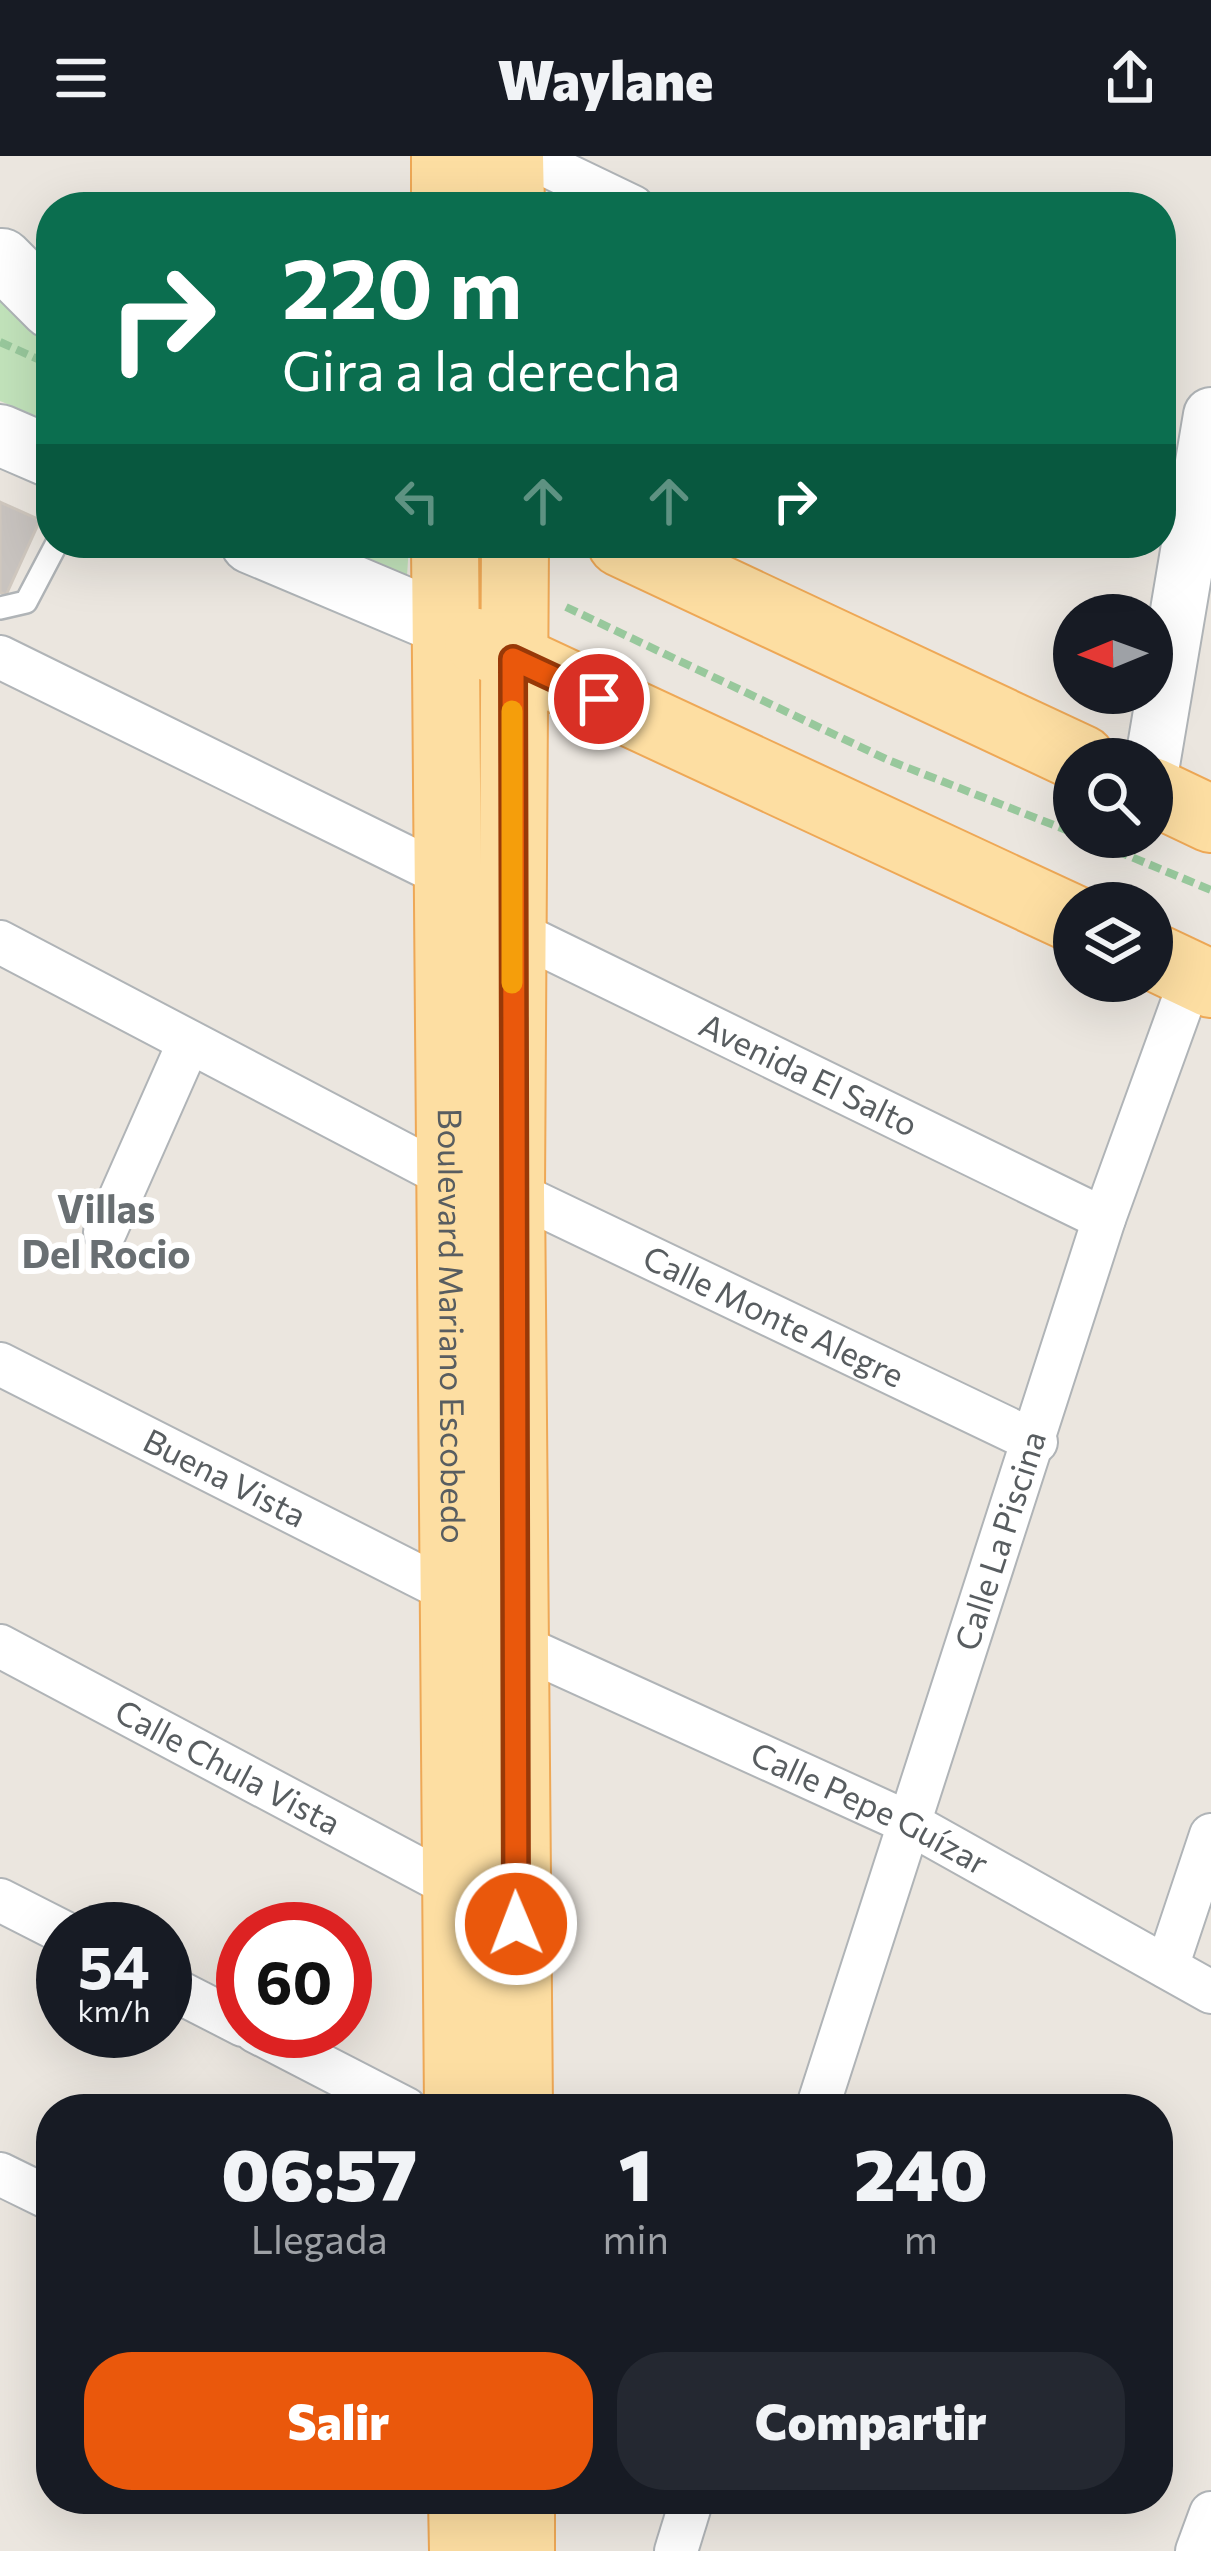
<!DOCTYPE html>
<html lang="es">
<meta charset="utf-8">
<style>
body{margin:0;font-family:Commissioner,sans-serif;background:#242831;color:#f1f3f6;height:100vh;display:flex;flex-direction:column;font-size:45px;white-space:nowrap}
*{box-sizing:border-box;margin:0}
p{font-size:39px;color:#9ea1a6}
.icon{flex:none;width:66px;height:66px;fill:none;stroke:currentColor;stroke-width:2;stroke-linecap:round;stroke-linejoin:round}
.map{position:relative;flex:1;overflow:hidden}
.side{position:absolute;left:36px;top:1938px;width:1137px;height:420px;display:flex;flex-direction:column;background:#171b24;border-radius:48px;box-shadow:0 12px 48px #0002}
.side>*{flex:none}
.hud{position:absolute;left:36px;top:36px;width:1140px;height:366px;border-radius:48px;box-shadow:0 12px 48px #0002;background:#0b6e4f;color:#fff;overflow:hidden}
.needle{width:78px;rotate:269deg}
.fabs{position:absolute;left:1053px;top:438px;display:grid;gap:24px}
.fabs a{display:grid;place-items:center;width:120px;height:120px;border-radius:50%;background:#171b24;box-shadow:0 12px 48px #0002;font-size:60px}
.speed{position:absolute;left:36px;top:1746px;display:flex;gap:24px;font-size:60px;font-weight:700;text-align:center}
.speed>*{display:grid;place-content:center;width:156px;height:156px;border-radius:50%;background:#171b24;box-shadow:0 12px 48px #0002;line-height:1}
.speed small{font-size:30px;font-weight:400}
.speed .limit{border:18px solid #d22;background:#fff;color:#111}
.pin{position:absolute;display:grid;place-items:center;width:102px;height:102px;color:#fff;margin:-51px;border:6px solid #fff;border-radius:50%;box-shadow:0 3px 12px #0007}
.me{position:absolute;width:132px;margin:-66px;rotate:359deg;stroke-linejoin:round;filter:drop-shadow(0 0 9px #0008)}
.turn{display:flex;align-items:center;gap:42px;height:252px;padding:0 48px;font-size:54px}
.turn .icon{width:156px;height:156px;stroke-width:2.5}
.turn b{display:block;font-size:84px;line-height:102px}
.lanes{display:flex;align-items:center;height:114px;padding:0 48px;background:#0003;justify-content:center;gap:60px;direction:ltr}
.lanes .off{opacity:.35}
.eta{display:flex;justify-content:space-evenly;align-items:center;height:204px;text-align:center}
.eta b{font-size:72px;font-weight:800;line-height:84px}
.cta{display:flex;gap:24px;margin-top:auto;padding:24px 48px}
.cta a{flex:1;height:138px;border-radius:48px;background:#ea580c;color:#fff;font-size:48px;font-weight:800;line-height:138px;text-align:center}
.cta a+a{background:#242831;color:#f1f3f6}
header{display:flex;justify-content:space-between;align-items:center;height:156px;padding:0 48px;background:#171b24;font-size:54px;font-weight:800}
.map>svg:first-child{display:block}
.green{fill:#c2e3bb}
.building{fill:#c8c3bf;stroke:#cfc7be;stroke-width:3}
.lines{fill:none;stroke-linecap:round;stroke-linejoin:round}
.service-casing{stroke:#b0b4b7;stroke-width:26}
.minor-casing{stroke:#b0b4b7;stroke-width:46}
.tertiary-casing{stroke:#b0b4b7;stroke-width:58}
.secondary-casing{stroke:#afb4b7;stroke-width:64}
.primary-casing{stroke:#eea856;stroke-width:70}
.path{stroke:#98c89c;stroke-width:8;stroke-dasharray:12 6;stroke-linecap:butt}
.service{stroke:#fff;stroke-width:21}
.minor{stroke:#fff;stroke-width:42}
.tertiary{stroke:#fff;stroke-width:54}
.secondary{stroke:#fff;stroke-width:60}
.primary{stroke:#fddea2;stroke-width:66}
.route-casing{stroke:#983908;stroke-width:30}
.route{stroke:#ea580c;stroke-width:21}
.slow{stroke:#f59e0b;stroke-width:21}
.labels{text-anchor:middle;stroke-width:12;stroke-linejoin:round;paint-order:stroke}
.street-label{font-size:33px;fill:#585d60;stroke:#fff}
.quarter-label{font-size:39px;font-weight:bold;fill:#696f72;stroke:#fff}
</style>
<header><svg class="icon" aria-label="menu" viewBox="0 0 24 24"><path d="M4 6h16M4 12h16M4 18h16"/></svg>Waylane<svg class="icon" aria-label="share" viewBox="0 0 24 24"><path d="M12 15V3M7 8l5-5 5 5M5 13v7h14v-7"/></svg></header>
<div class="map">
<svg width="1211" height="2395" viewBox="0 0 1211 2395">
<rect width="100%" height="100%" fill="#ebe6df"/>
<g class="green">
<path d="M0 130 51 154V266L0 245Z"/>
<path d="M331 387H409L407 420Z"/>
</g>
<path class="building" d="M0 346 40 364 6 439 0 436Z"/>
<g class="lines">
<defs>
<path id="service" d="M0 452 26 446 57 387"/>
<g id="minor">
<path d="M527 0 633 51"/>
<path d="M0 501 445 720"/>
<path id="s1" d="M512 774 1104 1063"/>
<path d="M0 786 449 1022"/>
<path id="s2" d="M511 1035 1036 1286"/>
<path d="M105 1076 189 886"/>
<path id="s3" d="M0 1208 452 1437"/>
<path id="s4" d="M516 1488 909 1667 1211 1836"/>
<path id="s5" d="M0 1490 457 1733"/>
<path d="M0 1744 63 1776"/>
<path d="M1167 1811 1211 1679"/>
<path d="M165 1829 243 1869"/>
<path d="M255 1875 406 1953"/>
<path id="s6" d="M817 1953 1104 1063 1192 820"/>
<path d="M0 2018 51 2043"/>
<path d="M676 2395 692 2343"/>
<path d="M1197 2395 1211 2357"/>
</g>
<path id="tertiary" d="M1152 609 1211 259"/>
<g id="secondary">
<path d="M2 103 51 152"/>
<path d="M0 279 51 301"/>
<path d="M251 387 443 468"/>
</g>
<g id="primary">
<path d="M445 0V51"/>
<path d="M510 0 511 51"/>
<path id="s7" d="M445 387 458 1953"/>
<path d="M515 387 511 1035 519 1953"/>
<path d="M621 387 1082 603"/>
<path d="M478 486 1074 763"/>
<path d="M1152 635 1211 663"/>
<path d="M1152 800 1211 828"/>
<path d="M462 2343 463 2395"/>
<path d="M521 2343V2395"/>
</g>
</defs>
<use href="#service" class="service-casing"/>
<use href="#minor" class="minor-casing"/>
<use href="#tertiary" class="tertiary-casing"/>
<use href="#secondary" class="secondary-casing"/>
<use href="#primary" class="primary-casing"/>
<g class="path">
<path d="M0 186 51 209"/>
<path d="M566 451 888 604 1074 677"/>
<path d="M1083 681 1211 734"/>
</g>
<use href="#service" class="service"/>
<use href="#minor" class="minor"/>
<use href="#tertiary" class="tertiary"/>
<use href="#secondary" class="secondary"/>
<use href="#primary" class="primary"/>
</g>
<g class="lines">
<defs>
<path id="route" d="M516 1768 513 503 599 543"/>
</defs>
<use href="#route" class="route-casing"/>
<use href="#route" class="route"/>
<path class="slow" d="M512 827V555"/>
</g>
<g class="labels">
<g class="street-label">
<text dy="12" stroke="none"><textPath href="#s1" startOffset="330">Avenida El Salto</textPath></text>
<text dy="12" stroke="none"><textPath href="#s2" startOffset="291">Calle Monte Alegre</textPath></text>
<text dy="12" stroke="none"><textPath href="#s7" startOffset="783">Boulevard Mariano Escobedo</textPath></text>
<text dy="12" stroke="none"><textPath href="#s3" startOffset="252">Buena Vista</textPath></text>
<text dy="12" stroke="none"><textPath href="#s6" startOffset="597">Calle La Piscina</textPath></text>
<text dy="12" stroke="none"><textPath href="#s5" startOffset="258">Calle Chula Vista</textPath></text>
<text dy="12" stroke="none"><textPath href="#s4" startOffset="390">Calle Pepe Guízar</textPath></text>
</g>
<g class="quarter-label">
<text x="106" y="1067">Villas<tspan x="106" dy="45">Del Rocio</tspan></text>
</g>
</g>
</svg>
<div class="fabs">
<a><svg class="needle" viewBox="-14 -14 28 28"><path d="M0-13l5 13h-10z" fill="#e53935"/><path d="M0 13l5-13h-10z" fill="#9ea1a6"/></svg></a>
<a><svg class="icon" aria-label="search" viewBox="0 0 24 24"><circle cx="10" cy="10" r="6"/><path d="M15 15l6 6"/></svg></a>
<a><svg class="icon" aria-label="layers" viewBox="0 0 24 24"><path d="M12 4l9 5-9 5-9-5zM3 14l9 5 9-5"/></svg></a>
</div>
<div class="speed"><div>54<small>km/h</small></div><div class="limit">60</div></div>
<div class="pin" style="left:599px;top:543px;background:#d93025"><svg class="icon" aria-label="arrive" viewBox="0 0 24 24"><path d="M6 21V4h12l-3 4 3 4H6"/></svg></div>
<svg class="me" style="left:516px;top:1768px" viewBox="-20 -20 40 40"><circle r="17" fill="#ea580c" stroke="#fff" stroke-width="3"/><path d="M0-11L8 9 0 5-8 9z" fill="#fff"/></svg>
<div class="hud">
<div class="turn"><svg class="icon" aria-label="right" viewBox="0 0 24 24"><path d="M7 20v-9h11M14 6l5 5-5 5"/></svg><div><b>220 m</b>Gira a la derecha</div></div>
<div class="lanes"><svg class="icon off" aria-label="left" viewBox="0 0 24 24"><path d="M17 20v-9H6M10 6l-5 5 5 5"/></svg><svg class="icon off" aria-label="ahead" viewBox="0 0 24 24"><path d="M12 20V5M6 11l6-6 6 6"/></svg><svg class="icon off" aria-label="ahead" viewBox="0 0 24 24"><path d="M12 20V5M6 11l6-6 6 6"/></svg><svg class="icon" aria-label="right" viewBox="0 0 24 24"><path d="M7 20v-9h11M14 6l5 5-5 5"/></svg></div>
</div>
<section class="side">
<div class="eta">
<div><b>06:57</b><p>Llegada</p></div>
<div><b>1</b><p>min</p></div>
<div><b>240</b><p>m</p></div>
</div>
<div class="cta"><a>Salir</a><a>Compartir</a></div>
</section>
</div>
